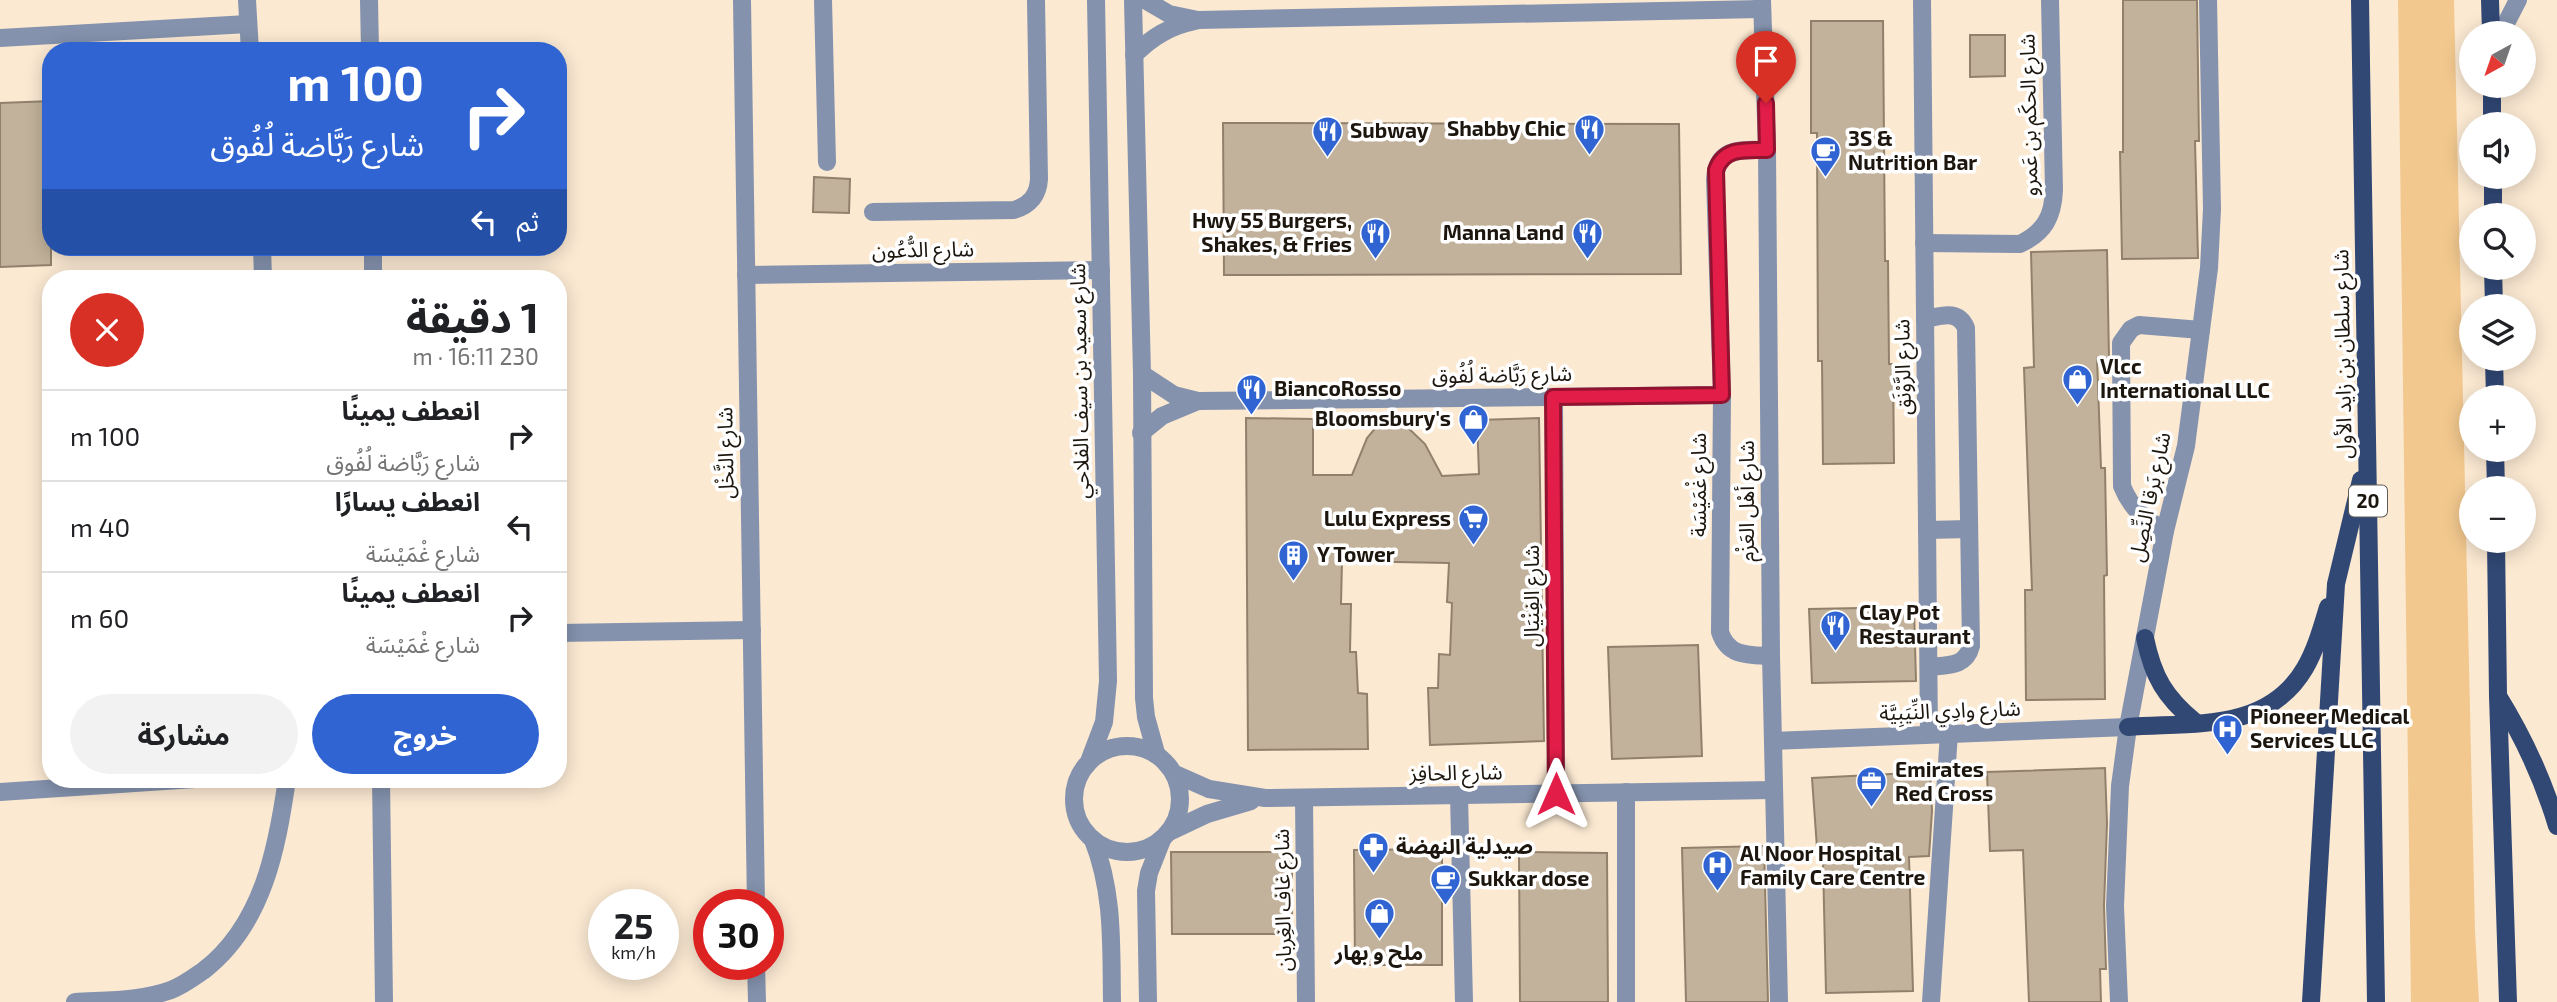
<!DOCTYPE html>
<html lang="ar">
<meta charset="utf-8">
<style>
body{margin:0;font-family:"Exo 2","Noto Sans Arabic",sans-serif;background:#f2f2f2;color:#202124;direction:rtl;height:100vh;display:flex;flex-direction:column;font-size:26px;white-space:nowrap}
*{box-sizing:border-box;margin:0}
p{font-size:23px;color:#757577}
.icon{flex:none;width:38px;height:38px;fill:none;stroke:currentColor;stroke-width:2;stroke-linecap:round;stroke-linejoin:round}
.map{position:relative;flex:1;overflow:hidden;direction:ltr}
.side{position:absolute;left:42px;top:270px;width:525px;height:518px;display:flex;flex-direction:column;background:#fff;border-radius:28px;box-shadow:0 4px 18px #0003;direction:rtl}
.side>*{flex:none}
.banner{position:absolute;left:42px;top:42px;width:525px;height:214px;border-radius:28px;box-shadow:0 4px 18px #0003;direction:rtl;background:#2f64d2;color:#fff;overflow:hidden}
.needle{width:46px;rotate:220deg}
.fabs{position:absolute;left:2459px;top:21px;display:grid;gap:14px}
.fabs a{display:grid;place-items:center;width:77px;height:77px;border-radius:50%;background:#fff;box-shadow:0 4px 18px #0003;font-size:35px}
.speed{position:absolute;left:588px;top:889px;display:flex;gap:14px;font-size:35px;font-weight:700;text-align:center}
.speed>*{display:grid;place-content:center;width:91px;height:91px;border-radius:50%;background:#fff;box-shadow:0 4px 18px #0003;line-height:1}
.speed small{font-size:18px;font-weight:400}
.speed .limit{border:10px solid #d22;background:#fff;color:#111}
.pin{position:absolute;display:grid;place-items:center;width:60px;height:60px;color:#fff;margin:-72px -30px;border-radius:50% 50% 50% 0;rotate:-45deg;box-shadow:0 0 7px #0007}
.pin .icon{rotate:45deg}
.me{position:absolute;width:77px;margin:-38px;rotate:0deg;stroke-linejoin:round;filter:drop-shadow(0 0 5px #0008)}
.turn{display:flex;align-items:center;gap:24px;height:147px;padding:0 28px;font-size:32px}
.turn .icon{width:91px;height:91px;stroke-width:2.5}
.turn b{display:block;font-size:49px;line-height:60px}
.then{display:flex;align-items:center;height:66px;padding:0 28px;background:#0003;gap:14px;font-size:26px}
.round{display:grid;place-items:center;flex:none;width:74px;height:74px;border-radius:37px;background:#f2f2f2}
.headline{display:flex;align-items:center;justify-content:space-between;height:119px;padding:0 28px}
h1{font-size:42px;font-weight:700;line-height:52px}
.primary-button{display:flex;gap:14px;margin-top:auto;padding:14px 28px}
.primary-button a{flex:1;height:80px;border-radius:42px;background:#2f64d2;color:#fff;font-size:28px;font-weight:700;line-height:80px;text-align:center}
.primary-button a+a{background:#f2f2f2;color:#202124}
ul{padding:0;list-style:none}
li{display:flex;align-items:center;gap:21px;height:91px;padding:0 28px;border-top:2px solid #e0e0e0}
li div{flex:1}
li b{display:block;font-size:26px}
li em{font-style:normal}
.map>svg:first-child{display:block}
.green{fill:#f2c88e}
.building{fill:#c2b29b;stroke:#91816c;stroke-width:2}
.lines{fill:none;stroke-linecap:round;stroke-linejoin:round}
.minor{stroke:#8492ad;stroke-width:18}
.major{stroke:#314875;stroke-width:18}
.route-casing{stroke:#92132f;stroke-width:18}
.route{stroke:#e11d48;stroke-width:12}
.labels{text-anchor:middle;stroke-width:7;stroke-linejoin:round;paint-order:stroke}
.shield{fill:#fff;stroke:#605c56;stroke-width:2}
.shield-label{font-size:19px;font-weight:bold;fill:#1c160e}
.street-label{font-size:21px;fill:#1c160e;stroke:#fff}
.poi-label{font-size:21px;font-weight:bold;fill:#1c160e;stroke:#fff;text-anchor:start}
</style>
<div class="map">
<svg width="2557" height="1002" viewBox="0 0 2557 1002">
<rect width="100%" height="100%" fill="#fbe9d2"/>
<path class="green" d="M2398 0H2454L2475 932 2479 1002H2411Z"/>
<g class="building">
<path d="M2123 0H2197L2199 141H2195L2198 258 2122 259 2120 152H2123Z"/>
<path d="M1811 21H1883L1885 261H1888L1889 364H1893L1894 463 1823 464 1822 361H1818L1817 133H1811Z"/>
<path d="M1970 35H2005V76L1970 77Z"/>
<path d="M51 101V265L0 267V103Z"/>
<path d="M1223 123 1679 124 1681 274 1224 275Z"/>
<path d="M814 177 850 179 849 213 813 212Z"/>
<path d="M2107 250 2109 358H2097L2101 468H2105L2107 575 2104 576 2105 699 2026 700 2025 590H2032L2024 368 2034 367 2031 252Z"/>
<path d="M1246 418 1313 419V475H1352L1367 438 1378 425 1391 420 1402 422 1425 444 1442 476 1479 474 1477 420 1539 418 1544 741 1430 745 1428 688H1438L1439 654 1450 655 1452 603 1447 602 1449 563 1342 561 1341 604H1351L1350 652H1356L1358 693 1367 694 1368 749 1248 750Z"/>
<path d="M1914 607 1916 681 1812 683 1809 609Z"/>
<path d="M1698 645 1702 756 1612 759 1608 647Z"/>
<path d="M2105 768 2107 823 2104 906 2106 969H2100L2101 1002H2029L2023 850 1990 851 1987 772Z"/>
<path d="M1930 772 1932 811 1929 856 1909 857 1913 991 1826 993 1823 862H1818L1812 778Z"/>
<path d="M1764 846 1768 1002H1686L1682 848Z"/>
<path d="M1442 849V965H1355L1354 850Z"/>
<path d="M1171 852H1292V934H1172Z"/>
<path d="M1519 852 1607 853 1608 1002H1520Z"/>
</g>
<g class="lines">
<g class="minor">
<path d="M247 0 250 51"/>
<path d="M369 0 370 51"/>
<path d="M742 0 756 905"/>
<path d="M823 0 827 162"/>
<path d="M1133 0 1142 374 1144 698 1146 717 1156 753"/>
<path d="M1145 0 1169 14 1198 20 1762 9"/>
<path d="M1762 0 1767 150 1771 656 1779 1002"/>
<path d="M1922 0 1929 734"/>
<path d="M2501 33 2518 0"/>
<path d="M0 38 248 24"/>
<path d="M1134 55C1152 37 1170 26 1195 21"/>
<path d="M1767 150C1742 150 1717 146 1715 179L1722 395 1720 632C1728 657 1749 655 1771 656"/>
<path d="M873 212 1014 210C1030 205 1038 196 1039 179L1036 0"/>
<path d="M1924 243 2020 244C2045 232 2053 216 2054 190L2050 0"/>
<path d="M262 247 263 278"/>
<path d="M373 247V278"/>
<path d="M746 275 1101 270"/>
<path d="M1925 319C1941 316 1958 309 1966 328L1971 646C1966 667 1947 665 1929 667"/>
<path d="M1142 374 1174 395 1198 401 1722 395"/>
<path d="M1554 397 1556 794"/>
<path d="M1141 433 1162 416 1198 401"/>
<path d="M1927 530 1969 529"/>
<path d="M2165 531C2145 519 2131 509 2122 486L2121 343 2131 329 2139 325 2201 330"/>
<path d="M558 633 752 630"/>
<path d="M1773 741 2128 727"/>
<circle cx="1127" cy="799" r="53"/>
<path d="M1090 759 1104 722 1108 681 1096 0"/>
<path d="M1175 774 1209 789 1265 798 1774 790"/>
<path d="M381 779 384 1002"/>
<path d="M0 792 195 779"/>
<path d="M1626 792V1002"/>
<path d="M1459 795 1464 1002"/>
<path d="M1304 798 1306 1002"/>
<path d="M1171 831 1207 814 1251 801"/>
<path d="M1093 840C1114 893 1111 946 1112 1002"/>
<path d="M756 964 757 1002"/>
<path d="M75 1002C106 1000 141 1001 171 990 182 986 193 978 203 971 263 925 277 849 287 779"/>
<path d="M1148 1002 1146 891 1149 873 1162 840"/>
<path d="M1931 1002 1949 733"/>
<path d="M2119 1002 2115 906 2120 786 2128 727 2165 531 2186 446 2209 268 2212 209 2208 0"/>
</g>
<g class="major">
<path d="M2360 0 2376 1002"/>
<path d="M2490 0 2491 33"/>
<path d="M2492 86V124"/>
<path d="M2493 177V215"/>
<path d="M2493 268 2494 306"/>
<path d="M2494 359 2495 397"/>
<path d="M2495 450 2496 488"/>
<path d="M2496 541 2498 696 2508 1002"/>
<path d="M2145 638C2153 677 2165 697 2195 722"/>
<path d="M2498 696C2524 738 2543 779 2557 826"/>
<path d="M2128 727C2192 722 2267 733 2305 668 2316 649 2322 627 2328 607"/>
<path d="M2311 1002 2336 584 2361 480"/>
</g>
</g>
<g class="lines">
<defs>
<path id="route" d="M1556 794 1553 397 1722 395 1716 170C1724 147 1746 150 1767 150L1766 103"/>
</defs>
<use href="#route" class="route-casing"/>
<use href="#route" class="route"/>
</g>
<defs>
<symbol id="restaurant-pin" viewBox="-11 -11 22 30"><path d="M0 17L-7.5 6A9.5 9.5 0 1 1 7.5 6Z" fill="#2f64d2" stroke="#fff"/><path d="M-5-6h1v4h1v-4h1v4h1v-4h1v5L-1.5 .5V6h-2V.5L-5-1ZM5-6V6H3V1.5H1.5Q1.5-4 5-6Z" fill="#fff"/></symbol>
<symbol id="cafe-pin" viewBox="-11 -11 22 30"><path d="M0 17L-7.5 6A9.5 9.5 0 1 1 7.5 6Z" fill="#2f64d2" stroke="#fff"/><path d="M-5.5-4.5H6V0H3Q3 3.5 0 3.5H-2.5Q-5.5 3.5-5.5 0ZM3-3.2v2h1.7v-2ZM-6 4.5H4V6H-6Z" fill="#fff"/></symbol>
<symbol id="shop-pin" viewBox="-11 -11 22 30"><path d="M0 17L-7.5 6A9.5 9.5 0 1 1 7.5 6Z" fill="#2f64d2" stroke="#fff"/><path d="M-5-2.5h2.3a2.7 3.5 0 0 1 5.4 0H5L5.5 6h-11ZM-1.5-2.5h3a1.5 2.3 0 0 0-3 0Z" fill="#fff"/></symbol>
<symbol id="supermarket-pin" viewBox="-11 -11 22 30"><path d="M0 17L-7.5 6A9.5 9.5 0 1 1 7.5 6Z" fill="#2f64d2" stroke="#fff"/><path d="M-6-5.5h2.5l.6 2H6L4.5 2H-2.5L-4.4-4H-6ZM-1.5 3.2a1.3 1.3 0 1 0 .1 0ZM3 3.2a1.3 1.3 0 1 0 .1 0Z" fill="#fff"/></symbol>
<symbol id="building-pin" viewBox="-11 -11 22 30"><path d="M0 17L-7.5 6A9.5 9.5 0 1 1 7.5 6Z" fill="#2f64d2" stroke="#fff"/><path d="M-4-6H4V6H1V3H-1V6H-4ZM-2.5-4.3h1.7v1.8h-1.7ZM.8-4.3h1.7v1.8H.8ZM-2.5-1h1.7V.8h-1.7ZM.8-1h1.7V.8H.8Z" fill="#fff"/></symbol>
<symbol id="hospital-pin" viewBox="-11 -11 22 30"><path d="M0 17L-7.5 6A9.5 9.5 0 1 1 7.5 6Z" fill="#2f64d2" stroke="#fff"/><path d="M-5-5h3v3.5h4V-5h3V5h-3V1.5h-4V5h-3Z" fill="#fff"/></symbol>
<symbol id="office-pin" viewBox="-11 -11 22 30"><path d="M0 17L-7.5 6A9.5 9.5 0 1 1 7.5 6Z" fill="#2f64d2" stroke="#fff"/><path d="M-6-3h4V-5.5h4V-3h4V5H-6ZM-1-4.5V-3h2v-1.5ZM-6 0V1H6V0Z" fill="#fff"/></symbol>
<symbol id="pharmacy-pin" viewBox="-11 -11 22 30"><path d="M0 17L-7.5 6A9.5 9.5 0 1 1 7.5 6Z" fill="#2f64d2" stroke="#fff"/><path d="M-2-6h4v4h4v4h-4v4h-4v-4h-4v-4h4Z" fill="#fff"/></symbol>
</defs>
<g fill-rule="evenodd">
<use href="#restaurant-pin" x="1572" y="112" width="35" height="47"/>
<use href="#restaurant-pin" x="1310" y="114" width="35" height="47"/>
<use href="#cafe-pin" x="1808" y="134" width="35" height="47"/>
<use href="#restaurant-pin" x="1358" y="216" width="35" height="47"/>
<use href="#restaurant-pin" x="1570" y="216" width="35" height="47"/>
<use href="#shop-pin" x="2060" y="362" width="35" height="47"/>
<use href="#restaurant-pin" x="1234" y="372" width="35" height="47"/>
<use href="#shop-pin" x="1456" y="402" width="35" height="47"/>
<use href="#supermarket-pin" x="1456" y="502" width="35" height="47"/>
<use href="#building-pin" x="1276" y="538" width="35" height="47"/>
<use href="#restaurant-pin" x="1818" y="608" width="35" height="47"/>
<use href="#hospital-pin" x="2210" y="712" width="35" height="47"/>
<use href="#office-pin" x="1854" y="764" width="35" height="47"/>
<use href="#pharmacy-pin" x="1356" y="830" width="35" height="47"/>
<use href="#hospital-pin" x="1700" y="848" width="35" height="47"/>
<use href="#cafe-pin" x="1428" y="862" width="35" height="47"/>
<use href="#shop-pin" x="1362" y="896" width="35" height="47"/>
</g>
<g class="labels">
<rect class="shield" x="2349" y="485.5" width="38" height="31" rx="5"/>
<g class="shield-label">
<text x="2368" y="508">20</text>
</g>
<g class="street-label">
<text transform="translate(2029 115) rotate(-91)" y="7">شارع الحكَم بن عَمرو</text>
<text transform="translate(923 250) rotate(-1)" y="7">شارع الدُّعُون</text>
<text transform="translate(2343 354) rotate(-91)" y="7">شارع سلطان بن زايد الأول</text>
<text transform="translate(1903 367) rotate(-91)" y="7">شارع الرَّوْنَق</text>
<text transform="translate(1502 375) rotate(-1)" y="7">شارع رَبَّاضة لُفُوق</text>
<text transform="translate(1080 381) rotate(-91)" y="7">شارع سعيد بن سيف الفلاحي</text>
<text transform="translate(726 453) rotate(-91)" y="7">شارع النَّخْل</text>
<text transform="translate(1699 485) rotate(-90)" y="7">شارع غْمَيْسَة</text>
<text transform="translate(2150 497) rotate(-78)" y="7">شارع بَرقا النِّصِل</text>
<text transform="translate(1747 501) rotate(-90)" y="7">شارع أهْل العَزْم</text>
<text transform="translate(1532 596) rotate(-90)" y="7">شارع الفِنْيَال</text>
<text transform="translate(1950 711) rotate(-2)" y="7">شارع وادِي النِّيَبِيَّة</text>
<text transform="translate(1456 773) rotate(-1)" y="7">شارع الحافِز</text>
<text transform="translate(1283 900) rotate(-91)" y="7">شارع غاف الغِربان</text>
</g>
<g class="poi-label">
<text x="1566" y="136" text-anchor="end">Shabby Chic</text>
<text x="1350" y="138">Subway</text>
<text x="1848" y="146">3S &amp;<tspan x="1848" dy="24">Nutrition Bar</tspan></text>
<text x="1352" y="228" text-anchor="end">Hwy 55 Burgers,<tspan x="1352" dy="24">Shakes, &amp; Fries</tspan></text>
<text x="1564" y="240" text-anchor="end">Manna Land</text>
<text x="2100" y="374">Vlcc<tspan x="2100" dy="24">International LLC</tspan></text>
<text x="1274" y="396">BiancoRosso</text>
<text x="1451" y="426" text-anchor="end">Bloomsbury's</text>
<text x="1451" y="526" text-anchor="end">Lulu Express</text>
<text x="1317" y="562">Y Tower</text>
<text x="1859" y="620">Clay Pot<tspan x="1859" dy="24">Restaurant</tspan></text>
<text x="2250" y="724">Pioneer Medical<tspan x="2250" dy="24">Services LLC</tspan></text>
<text x="1895" y="777">Emirates<tspan x="1895" dy="24">Red Cross</tspan></text>
<text x="1396" y="854">صيدلية النهضة</text>
<text x="1740" y="861">Al Noor Hospital<tspan x="1740" dy="24">Family Care Centre</tspan></text>
<text x="1468" y="886">Sukkar dose</text>
<text x="1379" y="960" text-anchor="middle">ملح و بهار</text>
</g>
</g>
</svg>
<div class="fabs">
<a><svg class="needle" viewBox="-14 -14 28 28"><path d="M0-13l5 13h-10z" fill="#e53935"/><path d="M0 13l5-13h-10z" fill="#757577"/></svg></a>
<a><svg class="icon" aria-label="sound" viewBox="0 0 24 24"><path d="M4 9h4l5-4v14l-5-4H4zM17 9q2 3 0 6"/></svg></a>
<a><svg class="icon" aria-label="search" viewBox="0 0 24 24"><circle cx="10" cy="10" r="6"/><path d="M15 15l6 6"/></svg></a>
<a><svg class="icon" aria-label="layers" viewBox="0 0 24 24"><path d="M12 4l9 5-9 5-9-5zM3 14l9 5 9-5"/></svg></a>
<a>+</a>
<a>−</a>
</div>
<div class="speed"><div>25<small>km/h</small></div><div class="limit">30</div></div>
<div class="pin" style="left:1766px;top:103px;background:#d93025"><svg class="icon" aria-label="arrive" viewBox="0 0 24 24"><path d="M6 21V4h12l-3 4 3 4H6"/></svg></div>
<svg class="me" style="left:1556px;top:794px" viewBox="-20 -20 40 40"><path d="M0-17L14 15 0 8-14 15z" fill="#e11d48" stroke="#fff" stroke-width="4"/></svg>
<div class="banner">
<div class="turn"><svg class="icon" aria-label="right" viewBox="0 0 24 24"><path d="M7 20v-9h11M14 6l5 5-5 5"/></svg><div><b>100 m</b>شارع رَبَّاضة لُفُوق</div></div>
<div class="then">ثم<svg class="icon" aria-label="left" viewBox="0 0 24 24"><path d="M17 20v-9H6M10 6l-5 5 5 5"/></svg></div>
</div>
<section class="side">
<div class="headline"><div><h1>1 دقيقة</h1><p>230 m · 16:11</p></div><a class="round" style="background:#d93025;color:#fff"><svg class="icon" aria-label="close" viewBox="0 0 24 24"><path d="M6 6l12 12M18 6L6 18"/></svg></a></div>
<ul>
<li><svg class="icon" aria-label="right" viewBox="0 0 24 24"><path d="M7 20v-9h11M14 6l5 5-5 5"/></svg><div><b>انعطف يمينًا</b><p>شارع رَبَّاضة لُفُوق</p></div><em>100 m</em></li>
<li><svg class="icon" aria-label="left" viewBox="0 0 24 24"><path d="M17 20v-9H6M10 6l-5 5 5 5"/></svg><div><b>انعطف يسارًا</b><p>شارع غْمَيْسَة</p></div><em>40 m</em></li>
<li><svg class="icon" aria-label="right" viewBox="0 0 24 24"><path d="M7 20v-9h11M14 6l5 5-5 5"/></svg><div><b>انعطف يمينًا</b><p>شارع غْمَيْسَة</p></div><em>60 m</em></li>
</ul>
<div class="primary-button"><a>خروج</a><a>مشاركة</a></div>
</section>
</div>
